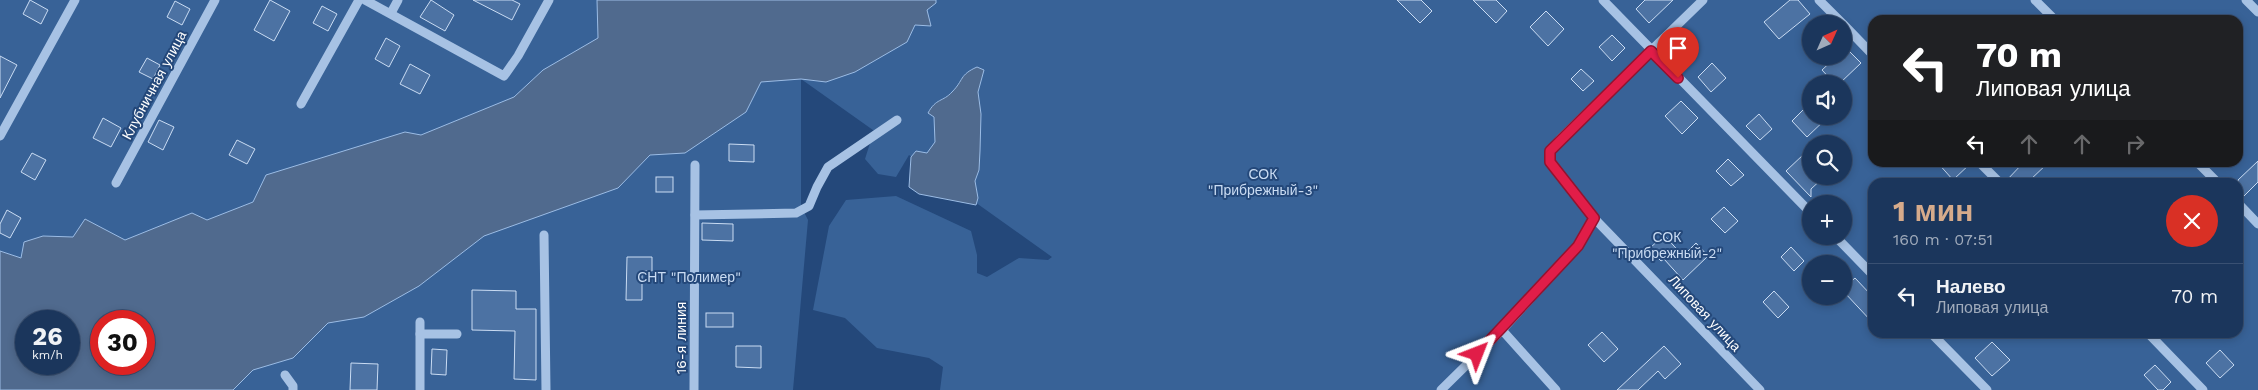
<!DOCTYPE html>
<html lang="ru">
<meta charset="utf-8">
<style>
body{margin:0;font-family:"Work Sans",sans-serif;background:#284165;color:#f1f3f6;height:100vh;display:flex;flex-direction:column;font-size:19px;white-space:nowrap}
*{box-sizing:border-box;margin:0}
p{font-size:16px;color:#a0abbb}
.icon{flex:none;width:28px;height:28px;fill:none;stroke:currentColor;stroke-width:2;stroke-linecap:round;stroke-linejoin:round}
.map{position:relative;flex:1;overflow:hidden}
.sheet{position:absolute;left:1868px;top:178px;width:375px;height:160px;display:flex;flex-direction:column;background:#1b365c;border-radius:15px;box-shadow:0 2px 8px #0003,0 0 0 1px #395072}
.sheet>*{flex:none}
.top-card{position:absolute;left:1868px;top:15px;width:375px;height:152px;border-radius:15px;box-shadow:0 2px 8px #0003,0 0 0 1px #395072;background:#202124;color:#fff;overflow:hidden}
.needle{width:32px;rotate:45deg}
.fabs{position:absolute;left:1802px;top:15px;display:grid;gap:10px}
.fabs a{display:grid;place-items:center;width:50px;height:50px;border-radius:50%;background:#1b365c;box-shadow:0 2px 8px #0003,0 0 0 1px #395072;font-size:25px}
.speed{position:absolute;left:15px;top:310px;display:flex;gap:10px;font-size:25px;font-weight:700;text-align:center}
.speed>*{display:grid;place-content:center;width:65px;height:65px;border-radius:50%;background:#1b365c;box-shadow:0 2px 8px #0003,0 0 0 1px #395072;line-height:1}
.speed small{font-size:12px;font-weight:400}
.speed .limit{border:8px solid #d22;background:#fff;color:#111}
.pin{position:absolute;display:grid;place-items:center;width:42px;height:42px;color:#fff;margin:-51px -21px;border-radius:50% 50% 50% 0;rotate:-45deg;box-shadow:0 0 5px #0007}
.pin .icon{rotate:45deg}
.me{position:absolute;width:55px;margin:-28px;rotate:45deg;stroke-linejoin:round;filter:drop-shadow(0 0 4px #0008)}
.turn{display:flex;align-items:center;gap:18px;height:105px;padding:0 25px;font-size:22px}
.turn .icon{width:65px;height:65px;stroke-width:2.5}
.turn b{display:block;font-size:35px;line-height:42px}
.lanes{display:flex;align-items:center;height:48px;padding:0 25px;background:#0003;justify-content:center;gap:25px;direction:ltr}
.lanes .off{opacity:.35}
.round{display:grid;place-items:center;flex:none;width:52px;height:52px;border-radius:26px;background:#284165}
.summary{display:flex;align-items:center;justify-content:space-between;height:85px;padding:0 25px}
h1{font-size:30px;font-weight:700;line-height:38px;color:#d6ab8b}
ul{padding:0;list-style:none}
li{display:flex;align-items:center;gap:15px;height:65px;padding:0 25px;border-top:1px solid #395072}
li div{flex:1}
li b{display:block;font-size:19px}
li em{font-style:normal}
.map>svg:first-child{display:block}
.green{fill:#386297;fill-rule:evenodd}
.water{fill:#506a8e;stroke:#9bbce5;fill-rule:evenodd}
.building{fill:#4c72a3;stroke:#cadcf3}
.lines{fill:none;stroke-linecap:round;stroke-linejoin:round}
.minor{stroke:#a7c2e4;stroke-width:9}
.route-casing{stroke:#92132f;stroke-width:12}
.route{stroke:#e11d48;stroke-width:9}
.labels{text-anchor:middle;stroke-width:4;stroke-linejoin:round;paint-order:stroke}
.street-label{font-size:14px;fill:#fff;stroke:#24487a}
.park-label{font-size:14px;fill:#cadcf3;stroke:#24487a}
</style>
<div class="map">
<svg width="2258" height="390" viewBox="0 0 2258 390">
<rect width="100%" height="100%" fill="#24487a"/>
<path class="green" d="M0 0H2258V390H940L943 367 929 358 877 348 845 318 813 310 829 226 846 200 896 196 971 231 977 255V273L987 277 1019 258 1048 260 1052 257 909 155 896 177 878 174 865 159 871 140 880 135 801 79V206L808 220 793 390H0ZM1872 20H2238V162H1872ZM1811 24H1844V56H1811ZM1811 84H1844V116H1811ZM1811 144H1844V176H1811ZM1872 182H2238V332H1872ZM1811 204H1844V236H1811ZM1811 264H1844V296H1811ZM26 321H69V364H26ZM101 321H144V364H101Z"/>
<g class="water">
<path d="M597 0H936V3L927 10 931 26 915 25 907 42 855 72 826 82 801 79 761 82 746 112 685 153 650 155 618 188 484 236 419 286 364 317 328 323 293 358 253 370 233 390H0V251L21 258 24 242 43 236 73 237 85 219 125 240 192 213 207 220 253 202 266 175 405 132 421 135 514 97 543 70 598 38ZM26 321H69V364H26ZM101 321H144V364H101Z"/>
<path d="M977 67 984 70 978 92 981 114 980 151 979 170 975 181 978 198 976 205 919 194 909 187 911 157 916 151 927 153 935 142 934 117 928 113C936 98 943 102 952 92 964 80 959 75 977 67Z"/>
</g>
<g class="building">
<path d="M30 0 48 10 41 24 23 14Z"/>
<path d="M270 0 290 11 274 41 254 30Z"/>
<path d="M431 0 454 15 445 31 420 17Z"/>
<path d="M473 0H512L520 4 512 20Z"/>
<path d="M1397 0H1421L1432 11 1420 23Z"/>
<path d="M1473 0H1496L1507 11 1496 23Z"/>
<path d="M1645 0H1673L1649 23 1636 9Z"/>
<path d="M1790 0H1798L1810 14 1779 39 1764 22Z"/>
<path d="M175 1 190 9 182 25 167 17Z"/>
<path d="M322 6 337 14 328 31 313 23Z"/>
<path d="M1546 11 1564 29 1548 46 1530 27Z"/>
<path d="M1612 35 1625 48 1612 61 1599 47Z"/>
<path d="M386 38 400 46 389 67 375 59Z"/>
<path d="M1846 48 1861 63 1839 84H1835L1822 70 1837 56H1844V50Z"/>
<path d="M0 56 17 65 0 98Z"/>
<path d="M147 58 160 65 153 79 139 72Z"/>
<path d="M1712 63 1726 78 1711 92 1698 77Z"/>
<path d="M410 64 430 75 420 94 400 84Z"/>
<path d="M1581 69 1594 81 1583 91 1571 79Z"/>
<path d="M1681 101 1698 118 1682 134 1665 116Z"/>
<path d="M1811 102V116H1829L1807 137 1792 121Z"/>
<path d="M1759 114 1772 129 1760 140 1746 126Z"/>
<path d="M103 118 121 128 111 147 93 138Z"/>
<path d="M159 120 174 127 163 150 148 142Z"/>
<path d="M237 140 255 149 247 164 229 155Z"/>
<path d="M729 144 754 145V162L729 161Z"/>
<path d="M32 153 46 160 35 180 21 172Z"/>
<path d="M1804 154 1811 162V176H1825L1811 189V197L1786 171Z"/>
<path d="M1728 159 1744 175 1731 186 1716 171Z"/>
<path d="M2258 161V182L2242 198 2238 197V180Z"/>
<path d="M1937 162H1972L1953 180Z"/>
<path d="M2024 162H2049L2028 182H2005Z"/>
<rect x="656" y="177" width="17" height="15"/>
<path d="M1724 207 1738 221 1725 233 1711 219Z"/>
<path d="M7 210 21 218 10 238 0 233V224Z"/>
<path d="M702 223 733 224V241L702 240Z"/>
<path d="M1664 235 1683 256 1696 243 1708 256 1683 280 1664 259 1661 261 1649 249Z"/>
<path d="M1791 247 1804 261 1794 271 1781 257Z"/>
<path d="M627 257H652V271H642V300H626Z"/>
<path d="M1855 278 1872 296V322L1844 292V288Z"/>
<path d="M472 290 516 291V309H536V380L514 379 515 331 472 330Z"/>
<path d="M1774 291 1789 307 1778 318 1763 302Z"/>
<rect x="706" y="313" width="27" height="14"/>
<path d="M1602 332 1618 349 1604 362 1588 345Z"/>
<path d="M1992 342 2010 360 1992 376 1975 358Z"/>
<path d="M736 346H761V368L736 367Z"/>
<path d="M1664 346 1681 364 1665 379 1658 371 1638 390H1617Z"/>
<path d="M432 349 447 350 446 375 431 374Z"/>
<path d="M2220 350 2234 365 2220 378 2206 363Z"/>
<path d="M351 363 378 364 377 390H350Z"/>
<path d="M2155 365 2171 382 2163 390H2158L2144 375Z"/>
</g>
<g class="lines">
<g class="minor">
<path d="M365 0 504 76 518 56 549 0"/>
<path d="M1603 0 1811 213"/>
<path d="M1703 0 1561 138 1550 151V162L1594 218 1760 390"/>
<path d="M1819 0 1843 24"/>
<path d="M2035 0 2055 20"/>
<path d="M2246 0 2258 12"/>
<path d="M391 13 398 0"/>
<path d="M1844 25 1872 54"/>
<path d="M301 104 359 0"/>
<path d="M0 136 75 0"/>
<path d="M1979 162 1999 182"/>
<path d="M2197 162 2217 182"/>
<path d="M116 183 215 0"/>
<path d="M2238 203 2258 224"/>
<path d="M695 215 796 213 809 206 817 187 828 167 897 120"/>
<path d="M544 235 546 390"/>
<path d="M1835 236 1872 274"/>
<path d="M420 322V390"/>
<path d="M1502 330 1556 390"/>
<path d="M1930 332 1987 390"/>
<path d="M2147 332 2203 390"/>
<path d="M420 334H457"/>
<path d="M285 375 293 386V390"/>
<path d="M694 390 695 165"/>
<path d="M1441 390 1502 330 1578 246 1594 218"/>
</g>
</g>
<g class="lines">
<defs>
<path id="route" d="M1477 354 1578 246 1594 218 1550 162V151L1651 51 1678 78"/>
</defs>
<use href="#route" class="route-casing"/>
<use href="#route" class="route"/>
</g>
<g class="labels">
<g class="street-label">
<text transform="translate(154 85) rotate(-62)" y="5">Клубничная улица</text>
<text transform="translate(1705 313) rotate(47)" y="5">Липовая улица</text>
<text transform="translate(681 338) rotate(-90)" y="5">16-я линия</text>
</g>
<g class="park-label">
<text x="1263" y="179">СОК<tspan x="1263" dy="16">"Прибрежный-3"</tspan></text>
<text x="1667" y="242">СОК<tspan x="1667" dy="16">"Прибрежный-2"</tspan></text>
<text x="689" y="282">СНТ "Полимер"</text>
</g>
</g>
</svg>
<div class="fabs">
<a><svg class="needle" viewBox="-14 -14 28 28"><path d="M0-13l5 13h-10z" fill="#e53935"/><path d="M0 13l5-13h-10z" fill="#a0abbb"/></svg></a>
<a><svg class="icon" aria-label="sound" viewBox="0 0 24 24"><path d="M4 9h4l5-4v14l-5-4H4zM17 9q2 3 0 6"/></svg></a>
<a><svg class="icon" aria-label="search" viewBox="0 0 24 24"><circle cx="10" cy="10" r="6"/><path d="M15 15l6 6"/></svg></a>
<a>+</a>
<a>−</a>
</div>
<div class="speed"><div>26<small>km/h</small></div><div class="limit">30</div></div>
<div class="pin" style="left:1678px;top:78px;background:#d93025"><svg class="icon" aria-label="arrive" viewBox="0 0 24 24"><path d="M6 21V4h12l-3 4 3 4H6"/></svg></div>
<svg class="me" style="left:1477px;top:354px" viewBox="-20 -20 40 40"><path d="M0-17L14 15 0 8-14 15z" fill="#e11d48" stroke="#fff" stroke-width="4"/></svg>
<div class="top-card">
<div class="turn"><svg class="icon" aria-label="left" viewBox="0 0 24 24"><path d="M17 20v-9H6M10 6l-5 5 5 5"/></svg><div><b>70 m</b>Липовая улица</div></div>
<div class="lanes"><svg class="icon" aria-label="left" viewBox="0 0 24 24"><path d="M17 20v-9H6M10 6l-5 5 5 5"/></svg><svg class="icon off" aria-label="ahead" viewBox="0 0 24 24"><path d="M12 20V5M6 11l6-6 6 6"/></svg><svg class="icon off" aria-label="ahead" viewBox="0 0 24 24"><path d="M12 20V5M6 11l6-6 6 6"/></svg><svg class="icon off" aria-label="right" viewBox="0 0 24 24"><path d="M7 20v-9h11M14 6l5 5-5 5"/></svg></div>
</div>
<section class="sheet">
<div class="summary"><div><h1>1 мин</h1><p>160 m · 07:51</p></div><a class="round" style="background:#d93025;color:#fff"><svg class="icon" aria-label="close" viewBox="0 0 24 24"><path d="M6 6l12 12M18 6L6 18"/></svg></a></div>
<ul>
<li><svg class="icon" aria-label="left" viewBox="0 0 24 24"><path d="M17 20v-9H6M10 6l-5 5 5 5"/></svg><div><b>Налево</b><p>Липовая улица</p></div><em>70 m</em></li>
</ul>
</section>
</div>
